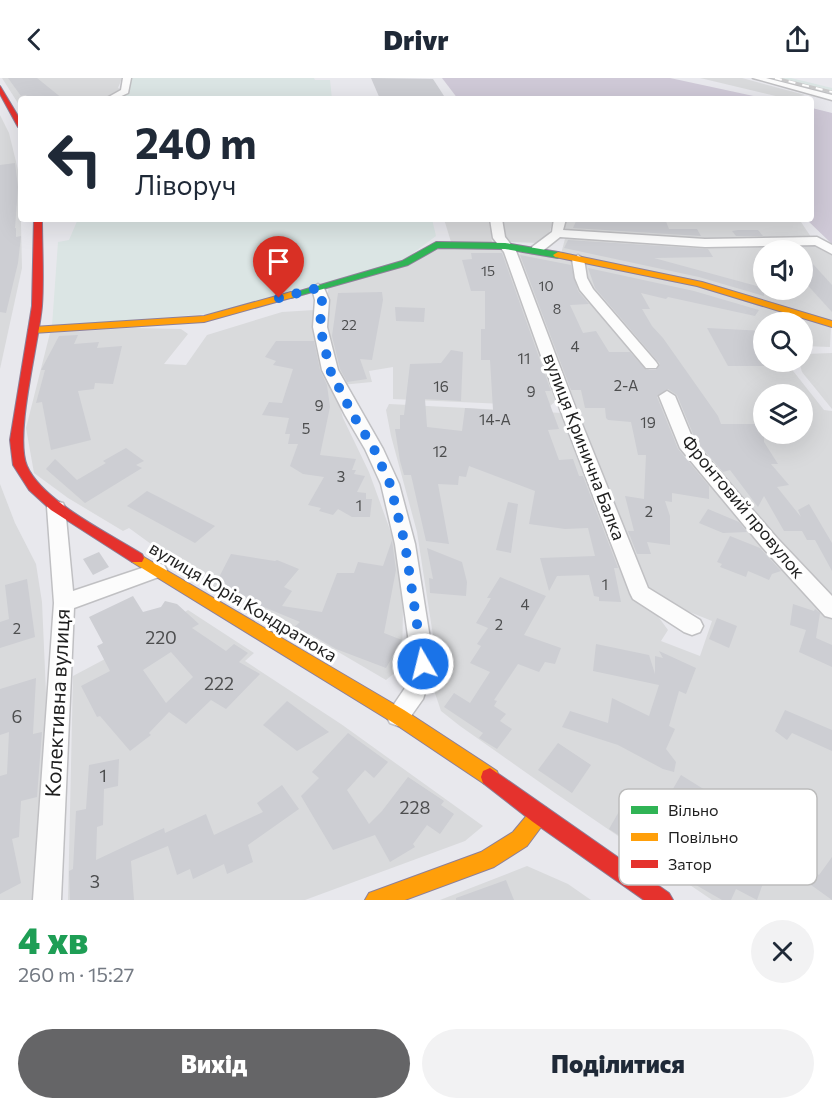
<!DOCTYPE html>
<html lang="uk">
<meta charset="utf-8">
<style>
body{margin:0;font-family:Commissioner,sans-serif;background:#f2f2f3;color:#1f2937;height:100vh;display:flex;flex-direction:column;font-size:22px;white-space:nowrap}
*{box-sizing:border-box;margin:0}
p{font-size:20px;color:#747a83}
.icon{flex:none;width:33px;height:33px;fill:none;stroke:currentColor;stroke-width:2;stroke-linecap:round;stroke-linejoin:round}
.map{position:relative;height:822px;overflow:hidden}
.side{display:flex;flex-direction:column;background:#fff;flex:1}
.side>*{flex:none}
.hud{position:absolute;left:18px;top:18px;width:796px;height:126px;border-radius:6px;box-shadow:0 6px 24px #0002;background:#fff;color:#1f2937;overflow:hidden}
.controls{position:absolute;left:753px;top:162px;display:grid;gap:12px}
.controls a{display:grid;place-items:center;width:60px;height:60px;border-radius:50%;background:#fff;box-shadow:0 6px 24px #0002;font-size:30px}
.pin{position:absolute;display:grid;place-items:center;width:51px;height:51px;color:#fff;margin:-62px -26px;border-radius:50% 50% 50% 0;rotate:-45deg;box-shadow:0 0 6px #0007}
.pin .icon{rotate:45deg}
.me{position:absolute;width:66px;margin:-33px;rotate:352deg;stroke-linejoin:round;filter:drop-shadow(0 0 4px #0008)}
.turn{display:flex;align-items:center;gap:21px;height:126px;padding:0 18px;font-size:27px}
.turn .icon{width:78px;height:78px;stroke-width:2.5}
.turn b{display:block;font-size:42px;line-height:51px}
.round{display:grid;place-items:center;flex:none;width:63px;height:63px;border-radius:32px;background:#f2f2f3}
.summary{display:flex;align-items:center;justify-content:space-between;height:102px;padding:0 18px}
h1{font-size:36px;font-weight:800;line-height:45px;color:#1e9e55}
.cta{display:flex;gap:12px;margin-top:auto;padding:12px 18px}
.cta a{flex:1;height:69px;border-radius:36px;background:#656567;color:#fff;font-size:24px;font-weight:800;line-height:69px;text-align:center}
.cta a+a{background:#f2f2f3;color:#1f2937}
header{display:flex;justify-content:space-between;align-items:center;height:78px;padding:0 18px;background:#fff;font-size:27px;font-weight:800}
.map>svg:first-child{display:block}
.residential{fill:#d9dadc;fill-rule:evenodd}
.industrial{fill:#dbe5e4}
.construction{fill:#cfc9d7}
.building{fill:#cdced3;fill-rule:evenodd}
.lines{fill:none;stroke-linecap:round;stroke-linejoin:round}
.street-casing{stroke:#c0c0c3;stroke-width:3}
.fast-casing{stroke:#8d7f98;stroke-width:2}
.slow-casing{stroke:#8d7f98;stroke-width:2}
.jam-casing{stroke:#8d7f98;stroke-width:2}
.street{fill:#fcfcfc;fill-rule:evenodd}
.fast{fill:#30b455;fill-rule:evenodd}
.slow{fill:#ff9f0a;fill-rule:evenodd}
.jam{fill:#e5322d;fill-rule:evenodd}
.rail-casing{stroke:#cacacb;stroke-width:3}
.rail{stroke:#fff;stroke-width:2;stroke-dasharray:7;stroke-linecap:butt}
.route{stroke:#1a73e8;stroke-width:10;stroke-dasharray:0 18}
.labels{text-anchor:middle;stroke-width:6;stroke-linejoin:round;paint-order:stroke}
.far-number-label{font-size:14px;fill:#4d4e4f}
.number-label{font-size:15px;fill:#4d4e4f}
.street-label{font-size:18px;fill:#1f1f1f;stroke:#fff}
.near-number-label{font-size:18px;fill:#4d4e4f}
.near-street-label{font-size:21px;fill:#1f1f1f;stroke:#fff}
.key{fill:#fff;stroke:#bcbcbc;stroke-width:1.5}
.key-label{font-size:16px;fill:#1f1f1f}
</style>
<header><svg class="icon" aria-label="back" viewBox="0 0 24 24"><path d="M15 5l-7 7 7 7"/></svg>Drivr<svg class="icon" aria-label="share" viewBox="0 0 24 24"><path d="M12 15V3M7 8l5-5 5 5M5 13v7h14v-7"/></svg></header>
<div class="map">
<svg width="832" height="822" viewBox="0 0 832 822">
<rect width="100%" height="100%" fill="#e8e8ed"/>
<g class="residential">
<path d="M2 0H122L118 10 124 13 106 21H21V30Z"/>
<path d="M700 0H742L805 17 788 21Z"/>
<path d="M0 37 9 55 20 100 22 190 0 291Z"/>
<path d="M444 141H490L492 165 451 164Z"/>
<path d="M502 141H554L547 161 539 165 509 164 506 162Z"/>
<path d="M563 141H799L811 159 705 164 561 152Z"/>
<path d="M566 157 654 163 816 164 832 174V243L561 176ZM764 172H802V212H764Z"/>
<path d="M438 169 504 170 556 323 550 328 393 321V289L369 293 372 304 341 307 323 241 329 208Z"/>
<path d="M521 175 547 176 574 183 578 202 590 221 643 280V285L650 293 658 292 586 205 582 195 583 183 696 207 831 248 830 269 803 268 802 244H764V284H786L824 332 832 333V524L800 487 788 479 761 448 696 368 680 344 671 315 663 311 670 341 685 372 832 539V822H712L555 715 460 648 441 633 435 615 436 577 417 454 391 358 386 332 389 326 563 335 630 512 646 522 668 552 661 563 700 578 712 543 650 518 518 177ZM764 316H802V356H764Z"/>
<path d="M314 232 343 340 369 394 398 474 403 529 402 589 386 602 311 558 304 563 188 493 129 450 123 453 68 420 34 395 26 350 50 255 132 250 181 251 188 256 164 286 186 287 207 257 282 234Z"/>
<path d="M832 275V331L802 294 799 284H802L803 278 805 276Z"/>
<path d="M0 406 15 445 36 486 42 524 46 615 43 723 34 822H0Z"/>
<path d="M188 532 254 575 245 583 341 646 483 748 465 763 305 822H68L73 598 137 564Z"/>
<path d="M527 788 568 806 591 822H440Z"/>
</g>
<g class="industrial">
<path d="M130 0H314L315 2H330L332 21H115L127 16Z"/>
<path d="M761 0H791L832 10V18Z"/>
<path d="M78 141H432L436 158 401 184 208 236 52 248 58 164 69 162Z"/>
</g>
<g class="construction">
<path d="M442 0H670L767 21H458Z"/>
<path d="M812 30 832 35V166L806 141H812Z"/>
</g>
<g class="building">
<path d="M8 0H37L63 21H29L26 17 21 18Z"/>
<path d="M371 0 433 1 446 21H380Z"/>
<path d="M15 85 18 109 15 150H16V159L21 158 18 185 6 235 0 234V87Z"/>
<path d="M577 141H665L669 151H697L701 158 573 150Z"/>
<path d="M738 152H758L763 158H736L732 153Z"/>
<path d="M568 162 708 171 713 179 654 180 764 210V218L699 199 564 170Z"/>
<path d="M802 174 832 207V234L802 201Z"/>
<path d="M471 175H502L551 313H545L559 351 548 352 559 382 573 381 579 398H583L618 490H614L621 524 599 523V519L594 518 589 497 557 498 549 513 540 480 595 478 588 450 565 451 529 446 535 413 469 388 466 399 459 398 458 407 438 406 449 466 426 463 411 397H404L400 383 395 351H400V337H404L410 286 441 285 451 272 463 274 461 323 425 321 427 349 462 353 465 330 493 332 490 282H481V251H485V213H471L462 182 472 181Z"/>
<path d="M520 177 571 187 578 213 589 226 570 227 583 255 596 253 609 274H630L646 292H656L660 286 595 210 588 190 694 213 759 232 755 238 668 219 666 221 641 215 650 231H642L652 248 663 260 718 338 721 346H764V364L778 386H771L789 407 777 409 801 439 798 432 809 426 832 465V493L815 462H807L802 453H784L764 418 758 429 730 392 723 394 696 363 677 317 668 311 657 319 678 371 709 408V421L672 415V424L665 423 670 438V467L647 464 651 476H637L628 453H634L625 418 644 421 646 377H638L631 344 608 342 606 340 605 330H585L581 312H571Z"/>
<path d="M382 214 383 222 372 282 360 281 367 301 347 304 340 291 332 258 338 215Z"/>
<path d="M395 229 425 230 424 244 396 243Z"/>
<path d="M707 250 764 253V288H728Z"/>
<path d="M78 257 74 266 99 264 97 270 122 268 113 306 95 305 94 311 78 313 91 362 51 372 42 324 36 325 45 292H41L59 258Z"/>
<path d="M276 263H314L320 292 327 307 330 329 320 377 356 381 352 392H356L354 396 365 398 357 414 366 415V421H372L370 439H352L338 431 333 437 319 433 321 430 308 427 324 399 303 396 290 388 298 366H288L290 356H285L289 340 262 337 269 324 282 325 293 291 273 287 276 283 265 279Z"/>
<path d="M126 370 144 383 136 387 142 390 85 425 46 391 55 381 77 402 106 385 103 383Z"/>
<path d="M147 413 215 448 195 465 127 428Z"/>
<path d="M508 424 518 426 511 475 496 472Z"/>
<path d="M708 431 739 444 747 454 723 455 699 445Z"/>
<path d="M730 458 760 470 781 493 772 496 769 502 748 493 746 499 720 489 722 486 717 484Z"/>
<path d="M392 462 396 492 384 555 402 562 386 590 336 571 309 555 305 560 291 552 300 544 264 529 259 534 246 527 250 523 216 505 231 476 275 483 277 482 299 491 284 509 292 513 282 528 322 534 337 495H354L358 484 383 488Z"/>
<path d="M427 470 462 484 467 504 466 518 430 515 429 500 433 501Z"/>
<path d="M99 474 109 489 93 497 83 481Z"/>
<path d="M500 499 546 518 524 557 561 570 555 586 545 584 539 594 518 586 494 622 497 623 494 628 506 636 500 643 512 651 497 671 479 660 483 655 444 629 454 615 470 625 490 594 470 585 481 568 477 566 488 550 476 545 491 520H487Z"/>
<path d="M27 501 35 559 0 570V544L9 541 5 507Z"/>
<path d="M133 518 143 534 161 529 165 523 177 526 199 546 192 550 226 573 234 566 248 575 239 584 260 596 226 631 211 622 186 646 169 634 149 655 151 657 130 673 100 638 97 639 81 608 110 593 97 568 103 565 89 539ZM171 574 193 599 166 625 143 592Z"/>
<path d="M793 526 814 533 815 531 820 535 816 560 832 567V589L799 574 806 552 790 547Z"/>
<path d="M717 540 737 548 729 570 709 561Z"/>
<path d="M596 566 649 577 655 596V578L663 580 659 573 696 590 686 616 679 613 669 648 675 651 666 671 676 684 674 694 663 691 618 667 562 649 570 633 608 645 612 620 649 638 659 607 593 593Z"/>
<path d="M36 600 33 656 42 654 37 719 21 723 19 759 12 761 21 805 0 816V698L7 696 9 654 0 657V611Z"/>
<path d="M287 623 329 654 297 673 263 647Z"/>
<path d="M785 632 832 652V673L792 655 787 662 775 653Z"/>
<path d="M348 655 388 684 374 700 365 692 347 712 369 746 382 733 408 699 444 723 441 727 454 736 440 756 427 747 413 766 415 769 390 784 375 757 333 772 301 718 319 700 312 694Z"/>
<path d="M558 665 591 687 572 715 538 692Z"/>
<path d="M119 681 118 708 104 711 103 747 97 749 96 782 164 750 165 755 206 736 214 757 263 734 257 725 282 707 299 731 248 767 253 784 227 796 224 786 193 801 190 791 177 797 168 768 131 783 134 822H70L69 793 73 791 76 733 86 731 89 687Z"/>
<path d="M681 697 705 712 669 780 666 778 664 782 636 763 634 767 609 751 629 716 659 735Z"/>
<path d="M722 737 748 751 743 764 769 778 780 751 799 762 793 778 819 797 832 779V822L800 799 796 805 770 786 757 822 736 811 731 822H722L689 803Z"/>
<path d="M506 802 514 822H456V820Z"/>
</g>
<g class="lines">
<defs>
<g id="street">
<path d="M123 0H131L128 15 115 21H105L121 12Z"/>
<path d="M753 0H766L832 17V22Z"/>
<path d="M490 141H502L505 159 516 173 576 331 648 510 700 542 703 548 700 554 692 557 684 554 633 521 630 515 560 331 504 174 493 160Z"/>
<path d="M554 141H566L563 152 705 161 817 159 832 167V176L815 167 705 169 560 159 540 175H532V169L552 154Z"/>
<path d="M578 177 584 181 587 200 593 211 656 284 658 287 656 290H646L580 212 575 200 572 181Z"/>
<path d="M318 206 324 210 329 222 327 249 338 292 383 371 399 406 415 466 434 586 423 621 406 645 398 648 390 645 386 638 405 610 412 586 395 466 381 406 365 371 345 337 322 292 313 249 315 222 312 210Z"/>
<path d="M667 313 675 318 694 364 777 460 832 518V540L825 538 763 470 680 370 659 318Z"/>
<path d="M56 423 63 425 65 429 73 513 157 485 164 487 167 492 164 497 74 530 61 822H33L54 525 47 429 49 425Z"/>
</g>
<path id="fast" d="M436 164 505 165 558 174 563 177 558 180 505 171 438 170 408 187 291 220 286 217 402 183Z"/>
<g id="slow">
<path d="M558 174 702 204 832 243V249L697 208 555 179 553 177Z"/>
<path d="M291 214 294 215V219L204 244 33 255 28 252 33 249 204 238Z"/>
<path d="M137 475 404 632 497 693 499 699 497 705 490 708 483 705 392 644 132 484 130 480 132 476Z"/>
<path d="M540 727 547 730 550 737 527 768 494 789 405 822H365L369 815 481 774 513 754 533 730Z"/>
</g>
<g id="jam">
<path d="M0 8 21 43V51L18 49 0 16Z"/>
<path d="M34 141H42C42 170 44 200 42 228 39 265 14 357 27 388 42 423 110 456 142 476L144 480 142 484H132L51 432 29 412 13 387 10 362 32 228Z"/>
<path d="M490 690 669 815 673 822H644L533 744 483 705 481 699 483 693Z"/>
</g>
</defs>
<use href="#street" class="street-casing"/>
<use href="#fast" class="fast-casing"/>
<use href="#slow" class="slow-casing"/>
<use href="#jam" class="jam-casing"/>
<use href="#street" class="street"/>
<use href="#fast" class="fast"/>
<use href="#slow" class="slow"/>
<use href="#jam" class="jam"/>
<defs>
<path id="rail" d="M775 0 832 14"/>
</defs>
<use href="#rail" class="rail-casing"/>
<use href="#rail" class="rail"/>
</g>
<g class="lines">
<path class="route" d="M279 220 318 210 322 222 320 249 330 292 353 337 374 371 390 406 405 466 423 586"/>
</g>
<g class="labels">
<g class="far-number-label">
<text x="488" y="198">15</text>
<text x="546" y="213">10</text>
<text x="557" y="236">8</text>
<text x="349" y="252">22</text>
</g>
<g class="number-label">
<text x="575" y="274">4</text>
<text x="524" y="286">11</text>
<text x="626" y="313">2-А</text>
<text x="441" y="314">16</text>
<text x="531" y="319">9</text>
<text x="319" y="333">9</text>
<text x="495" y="347">14-А</text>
<text x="648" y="350">19</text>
<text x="306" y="356">5</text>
<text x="440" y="379">12</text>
<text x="341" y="404">3</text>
<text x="359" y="433">1</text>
<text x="649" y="439">2</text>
<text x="605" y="512">1</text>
<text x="525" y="532">4</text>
<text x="499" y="552">2</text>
<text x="17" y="556">2</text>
</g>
<g class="street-label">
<text transform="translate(584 369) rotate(69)" y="6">вулиця Кринична Балка</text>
<text transform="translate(743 429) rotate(50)" y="6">Фронтовий провулок</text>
<text transform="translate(243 524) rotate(31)" y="6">вулиця Юрія Кондратюка</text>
</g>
<g class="near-number-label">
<text x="161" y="566">220</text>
<text x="219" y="612">222</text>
<text x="17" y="645">6</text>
<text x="103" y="704">1</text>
<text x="415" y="736">228</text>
<text x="95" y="810">3</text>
</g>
<g class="near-street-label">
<text transform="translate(58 625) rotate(-87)" y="7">Колективна вулиця</text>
</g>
</g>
<rect x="619" y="711" width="198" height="96" rx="9" class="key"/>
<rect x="631" y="728" width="27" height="8" fill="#30b455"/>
<rect x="631" y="755" width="27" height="8" fill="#ff9f0a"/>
<rect x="631" y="782" width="27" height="8" fill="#e5322d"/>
<g class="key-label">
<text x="668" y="738">Вільно</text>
<text x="668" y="765">Повільно</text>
<text x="668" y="792">Затор</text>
</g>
</svg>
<div class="controls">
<a><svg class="icon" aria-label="sound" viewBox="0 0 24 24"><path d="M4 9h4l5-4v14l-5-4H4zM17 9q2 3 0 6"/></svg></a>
<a><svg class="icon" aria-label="search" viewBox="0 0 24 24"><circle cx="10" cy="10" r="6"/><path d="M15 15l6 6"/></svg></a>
<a><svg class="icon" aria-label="layers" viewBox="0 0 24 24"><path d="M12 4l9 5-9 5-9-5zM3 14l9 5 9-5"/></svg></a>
</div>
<div class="pin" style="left:279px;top:220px;background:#d93025"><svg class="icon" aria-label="arrive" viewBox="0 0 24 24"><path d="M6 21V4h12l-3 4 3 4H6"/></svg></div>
<svg class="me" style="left:423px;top:586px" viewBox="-20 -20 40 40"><circle r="17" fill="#1a73e8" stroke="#fff" stroke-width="3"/><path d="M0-11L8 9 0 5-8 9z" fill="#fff"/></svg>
<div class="hud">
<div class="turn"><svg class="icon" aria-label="left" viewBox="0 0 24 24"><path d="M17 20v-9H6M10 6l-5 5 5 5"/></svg><div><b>240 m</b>Ліворуч</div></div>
</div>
</div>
<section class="side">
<div class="summary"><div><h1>4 хв</h1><p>260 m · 15:27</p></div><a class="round"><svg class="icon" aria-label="close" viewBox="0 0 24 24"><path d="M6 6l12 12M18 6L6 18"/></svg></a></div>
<div class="cta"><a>Вихід</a><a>Поділитися</a></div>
</section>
